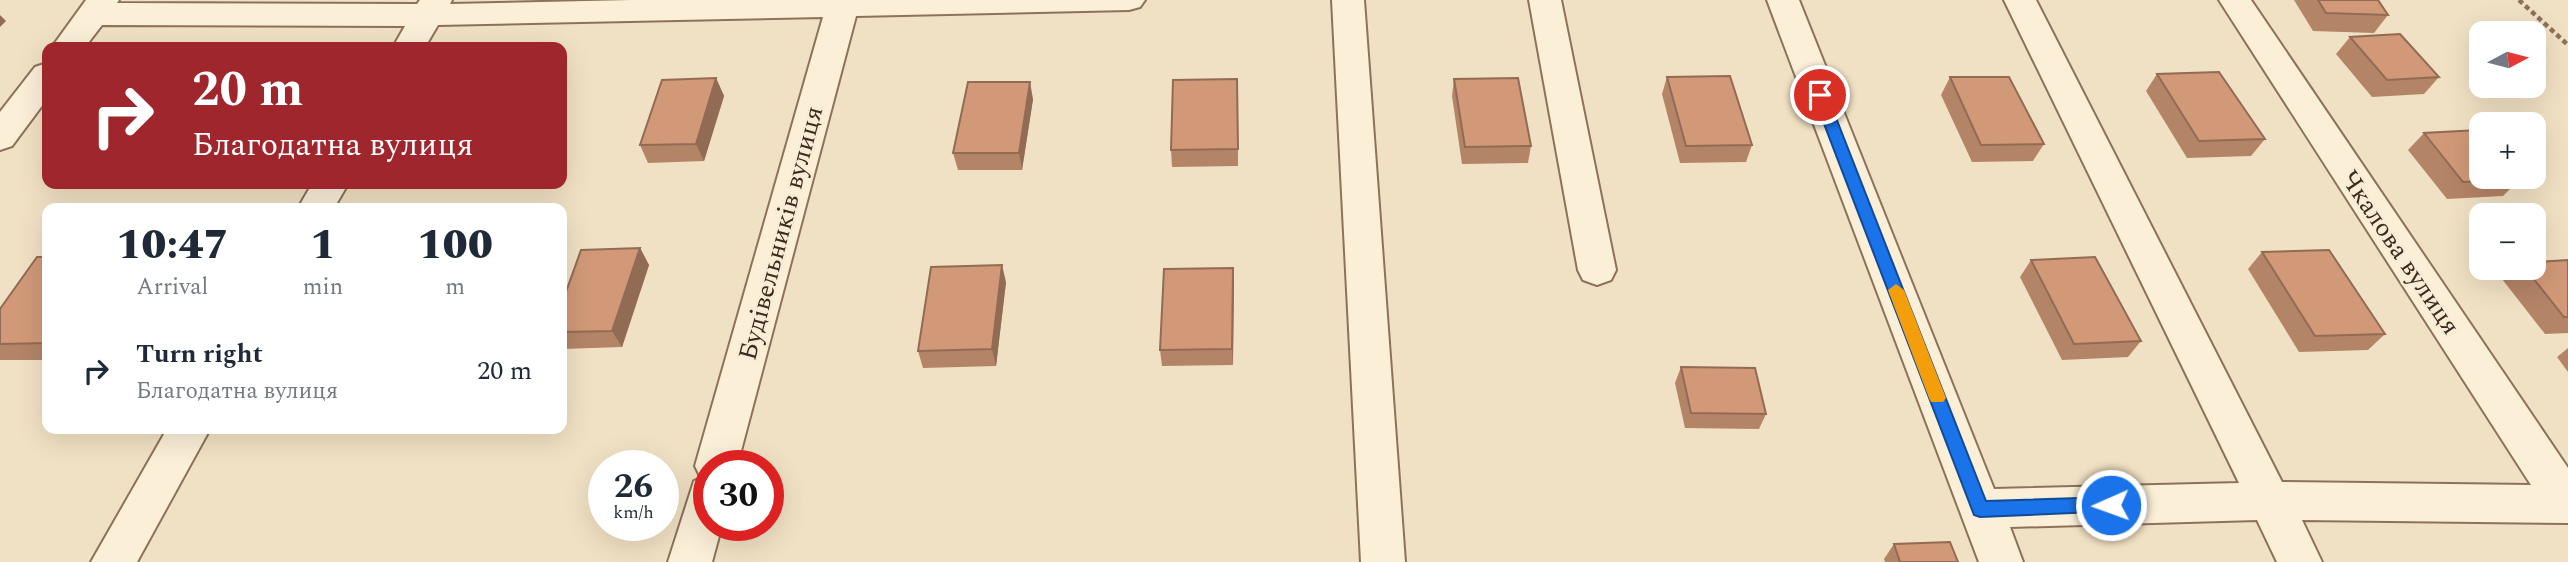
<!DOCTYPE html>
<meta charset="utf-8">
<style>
body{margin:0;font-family:Spectral,serif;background:#f6f6f7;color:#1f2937;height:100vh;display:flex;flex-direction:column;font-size:26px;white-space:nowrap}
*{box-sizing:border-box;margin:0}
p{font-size:23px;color:#747a83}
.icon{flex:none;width:38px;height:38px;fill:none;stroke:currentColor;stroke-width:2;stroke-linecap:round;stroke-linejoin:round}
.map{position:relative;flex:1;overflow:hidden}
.details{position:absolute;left:42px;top:203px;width:525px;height:231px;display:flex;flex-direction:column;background:#fff;border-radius:14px;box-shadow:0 7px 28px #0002}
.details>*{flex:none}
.banner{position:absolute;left:42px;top:42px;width:525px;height:147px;border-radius:14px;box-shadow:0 7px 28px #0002;background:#9f262c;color:#fff;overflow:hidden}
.needle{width:46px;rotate:83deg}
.fabs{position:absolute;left:2469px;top:21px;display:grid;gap:14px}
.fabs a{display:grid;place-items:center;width:77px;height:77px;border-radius:14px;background:#fff;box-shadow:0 7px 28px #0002;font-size:35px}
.speed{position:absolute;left:588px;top:450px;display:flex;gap:14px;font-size:35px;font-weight:700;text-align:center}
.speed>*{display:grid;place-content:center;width:91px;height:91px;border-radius:50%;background:#fff;box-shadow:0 7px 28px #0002;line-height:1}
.speed small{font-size:18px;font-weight:400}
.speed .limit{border:10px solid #d22;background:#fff;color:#111}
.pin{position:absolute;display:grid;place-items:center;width:60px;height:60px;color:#fff;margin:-30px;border:4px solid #fff;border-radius:50%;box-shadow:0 2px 7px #0007}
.me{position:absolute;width:77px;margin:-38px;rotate:268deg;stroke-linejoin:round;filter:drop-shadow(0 0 5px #0008)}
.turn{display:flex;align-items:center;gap:24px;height:147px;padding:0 35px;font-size:32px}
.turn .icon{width:91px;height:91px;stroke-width:2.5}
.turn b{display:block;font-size:49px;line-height:60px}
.eta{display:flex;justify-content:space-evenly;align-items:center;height:119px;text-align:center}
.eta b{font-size:42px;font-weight:800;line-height:49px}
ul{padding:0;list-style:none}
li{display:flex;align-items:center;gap:21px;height:98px;padding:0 35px}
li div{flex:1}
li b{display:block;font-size:26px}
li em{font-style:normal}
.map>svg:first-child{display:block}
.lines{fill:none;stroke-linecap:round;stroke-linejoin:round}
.minor-casing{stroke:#8d7259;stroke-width:4}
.path{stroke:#8d7259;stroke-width:4.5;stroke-dasharray:5 3.5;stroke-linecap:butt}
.minor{fill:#fbefd8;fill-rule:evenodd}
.wall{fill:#b48467}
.shaded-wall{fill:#926b54}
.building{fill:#d19978;stroke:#926b54;stroke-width:2}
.route{fill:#1a73e8;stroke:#114b97;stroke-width:2}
.slow{fill:#f59e0b}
.labels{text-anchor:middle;stroke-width:5;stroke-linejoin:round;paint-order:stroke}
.street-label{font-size:26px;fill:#3c2b1e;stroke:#f8ecd4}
</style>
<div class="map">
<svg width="2568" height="562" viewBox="0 0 2568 562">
<rect width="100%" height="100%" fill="#f1e1c4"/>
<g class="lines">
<defs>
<g id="minor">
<path d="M86 0H119L117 3 417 4 420 0H452L450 4 631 0H1145L1140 7 1129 10 856 16 737 466H709V525H722L712 562H668L694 481 701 478 695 466 823 17 438 25 425 47H393L405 26 102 25 85 47H52Z"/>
<path d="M1332 0H1364L1405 562H1361Z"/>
<path d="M1529 0H1561L1616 270 1611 280 1597 285 1583 280 1578 270Z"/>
<path d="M1767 0H1799L1994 489 2239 483 2004 0H2036L2282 482 2531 485 2219 0H2251L2568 468V523L2302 520 2322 562H2277L2257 520 2010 527 2023 562H1979Z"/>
<path d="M47 63V99L12 146 0 150V112L35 67Z"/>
<path d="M312 184H348L334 208H298Z"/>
<path d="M167 429H210L137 562H91Z"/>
</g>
</defs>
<use href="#minor" class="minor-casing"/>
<path class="path" d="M2519 0 2568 45"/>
<use href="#minor" class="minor"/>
</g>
<g class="wall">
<path d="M2294 0H2378L2388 15 2374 33 2313 31Z"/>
<path d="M2350 37 2439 77 2424 94 2372 97 2336 54Z"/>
<path d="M2157 74 2265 139 2251 156 2187 158 2146 91Z"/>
<path d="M1667 77 1752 145 1746 162 1680 163 1662 94Z"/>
<path d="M1950 77 2044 144 2033 161 1972 162 1941 95Z"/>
<path d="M716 78 724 96 704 161 648 163 640 145Z"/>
<path d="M1454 79 1531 146 1528 163 1462 164 1452 96Z"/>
<path d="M1238 96V166L1172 167 1171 150Z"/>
<path d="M1033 99 1022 170H958L953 153Z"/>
<path d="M2424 133 2520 179 2503 196 2447 199 2408 150Z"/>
<path d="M640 248 649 265 622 347 562 349V303Z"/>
<path d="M2262 252 2385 334 2368 350 2299 352 2248 269Z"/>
<path d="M47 257V360H0V309Z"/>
<path d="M2031 260 2141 341 2128 357 2062 360 2020 277Z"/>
<path d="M2568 260V333L2545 334 2502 279 2514 268H2534Z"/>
<path d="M1233 268V365L1162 366 1160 350Z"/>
<path d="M1006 282 996 366 923 368 918 351Z"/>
<path d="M2568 348V372L2557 357Z"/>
<path d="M1681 367 1766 414 1759 429 1685 428 1675 383Z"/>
<path d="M1894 544 1958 562H1885L1884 559Z"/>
</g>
<g class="shaded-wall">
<path d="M0 15 6 21 0 27Z"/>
<path d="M716 78 724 96 704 161 696 144Z"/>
<path d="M1030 82 1033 99 1022 170 1019 153Z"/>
<path d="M640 248 649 265 622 347 612 331Z"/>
<path d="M1002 265 1006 282 996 366 992 349Z"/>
<path d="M1233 268 1234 284 1233 365 1232 349Z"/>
</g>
<g class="building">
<path d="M2318 0H2378L2388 15 2326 13Z"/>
<path d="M2400 34 2439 77 2387 80 2350 37Z"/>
<path d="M2219 72 2265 139 2199 141 2157 74Z"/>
<path d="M1730 76 1752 145 1686 146 1667 77Z"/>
<path d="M1950 77H2009L2044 144 1981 145Z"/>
<path d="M716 78 696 144 640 145 662 80Z"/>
<path d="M1518 78 1531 146 1465 147 1454 79Z"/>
<path d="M1237 79 1238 149 1171 150 1173 80Z"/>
<path d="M968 82H1030L1019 153H953Z"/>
<path d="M2479 130 2482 133V177H2518L2520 179 2463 182 2424 133Z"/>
<path d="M640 248 612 331 562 332V303L581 250Z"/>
<path d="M2329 250 2385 334 2315 336 2262 252Z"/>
<path d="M37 257H47V343L0 344V309Z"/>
<path d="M2095 257 2141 341 2074 344 2031 260Z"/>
<path d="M2568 260V317H2564L2525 268H2534V262Z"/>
<path d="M1002 265 992 349 918 351 931 267Z"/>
<path d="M1233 268 1232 349 1160 350 1164 269Z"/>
<path d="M1681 367 1755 368 1766 414 1691 413Z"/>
<path d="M1950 542 1958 562H1900L1894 544Z"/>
</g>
<path class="route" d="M1820 90 1827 95 1986 501 2111 497 2118 500 2120 505 2118 511 1980 517 1974 515 1813 95Z"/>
<path class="slow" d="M1896 284 1904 290 1946 398 1943 402H1931L1929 398 1888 290Z"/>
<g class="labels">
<g class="street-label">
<text transform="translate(780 233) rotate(-75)" y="9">Будівельників вулиця</text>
<text transform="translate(2401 252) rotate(56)" y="9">Чкалова вулиця</text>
</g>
</g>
</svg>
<div class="fabs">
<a><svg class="needle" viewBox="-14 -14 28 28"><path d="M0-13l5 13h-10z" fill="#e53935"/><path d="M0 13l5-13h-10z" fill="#747a83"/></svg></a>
<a>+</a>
<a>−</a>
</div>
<div class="speed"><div>26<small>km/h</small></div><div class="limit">30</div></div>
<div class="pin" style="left:1820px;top:95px;background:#d93025"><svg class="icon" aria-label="arrive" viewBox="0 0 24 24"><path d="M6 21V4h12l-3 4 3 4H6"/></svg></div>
<svg class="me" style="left:2111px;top:505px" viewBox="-20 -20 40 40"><circle r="17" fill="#1a73e8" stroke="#fff" stroke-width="3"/><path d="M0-11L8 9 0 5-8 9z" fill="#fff"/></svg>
<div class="banner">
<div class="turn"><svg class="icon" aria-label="right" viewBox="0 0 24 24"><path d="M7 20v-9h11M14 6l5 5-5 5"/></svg><div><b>20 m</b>Благодатна вулиця</div></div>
</div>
<section class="details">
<div class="eta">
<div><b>10:47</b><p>Arrival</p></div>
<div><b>1</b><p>min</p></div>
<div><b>100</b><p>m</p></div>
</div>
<ul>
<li><svg class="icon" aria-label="right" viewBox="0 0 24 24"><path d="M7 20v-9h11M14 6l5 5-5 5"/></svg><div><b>Turn right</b><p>Благодатна вулиця</p></div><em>20 m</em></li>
</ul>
</section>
</div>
